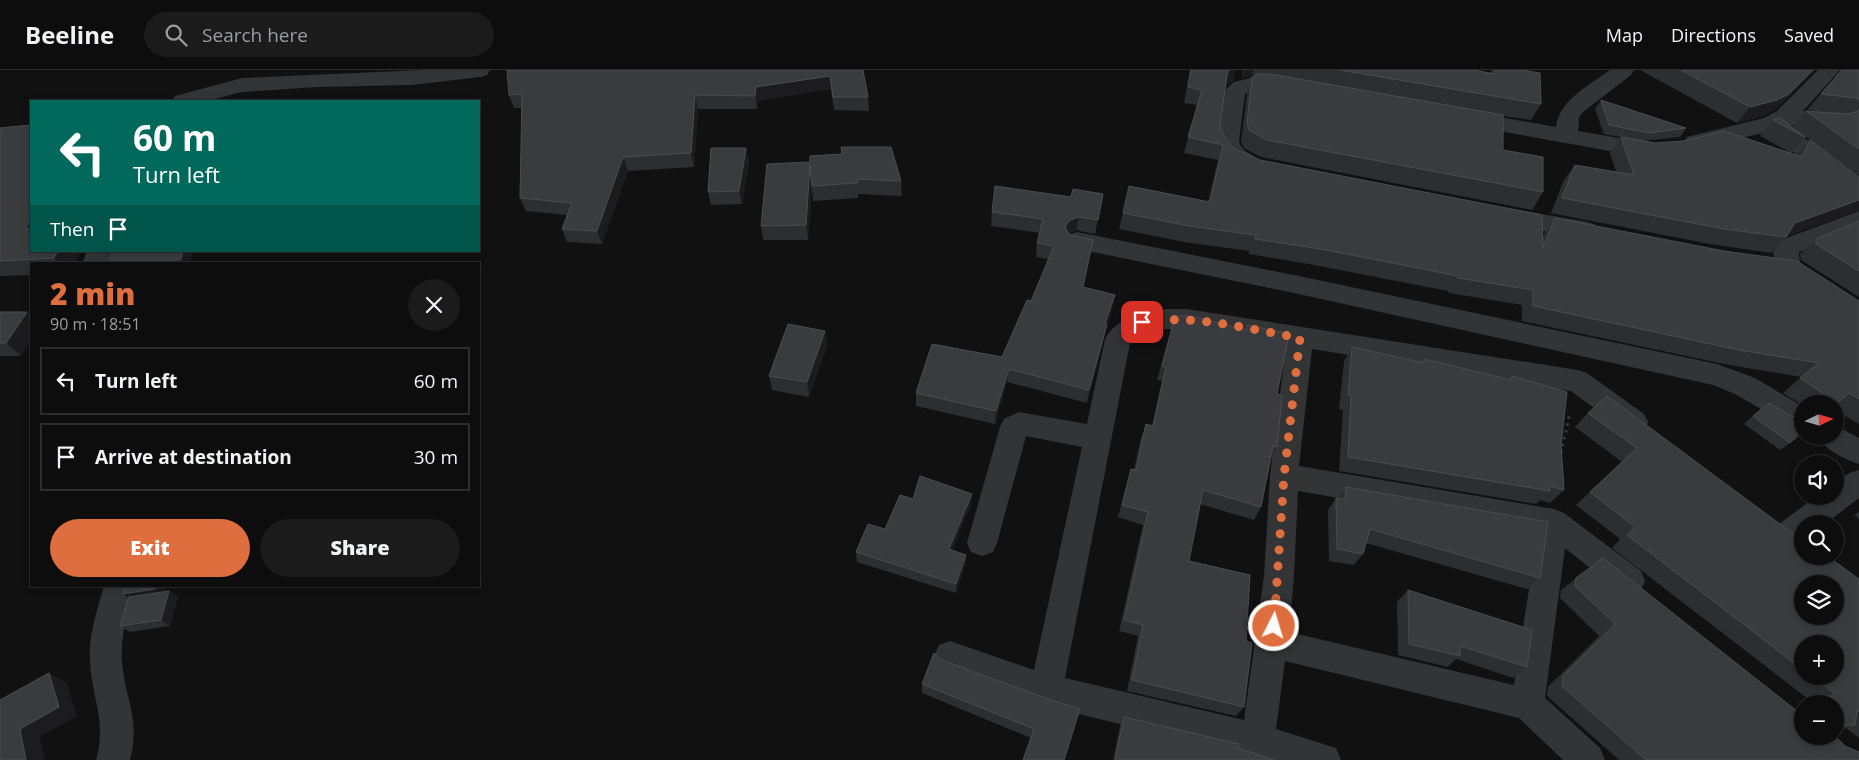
<!DOCTYPE html>
<meta charset="utf-8">
<style>
body{margin:0;font-family:"Open Sans",sans-serif;background:#1b1b1c;color:#f1f3f6;height:100vh;display:flex;flex-direction:column;font-size:19px;white-space:nowrap}
*{box-sizing:border-box;margin:0}
p{font-size:16px;color:#9a9c9e}
.icon{flex:none;width:28px;height:28px;fill:none;stroke:currentColor;stroke-width:2;stroke-linecap:round;stroke-linejoin:round}
.map{position:relative;flex:1;overflow:hidden}
.panel{position:absolute;left:30px;top:192px;width:450px;height:325px;display:flex;flex-direction:column;background:#0d0d0e;border-radius:0px;box-shadow:0 2px 8px #0003,0 0 0 1px #2d2d2e}
.panel>*{flex:none}
.top-card{position:absolute;left:30px;top:30px;width:450px;height:152px;border-radius:0px;box-shadow:0 2px 8px #0003,0 0 0 1px #2d2d2e;background:#00695c;color:#fff;overflow:hidden}
.needle{width:32px;rotate:85deg}
.buttons{position:absolute;left:1794px;top:325px;display:grid;gap:10px}
.buttons a{display:grid;place-items:center;width:50px;height:50px;border-radius:50%;background:#0d0d0e;box-shadow:0 2px 8px #0003,0 0 0 1px #2d2d2e;font-size:25px}
.pin{position:absolute;display:grid;place-items:center;width:42px;height:42px;color:#fff;margin:-21px;border-radius:10px;box-shadow:0 2px 8px #0006}
.me{position:absolute;width:55px;margin:-28px;rotate:5deg;stroke-linejoin:round;filter:drop-shadow(0 0 4px #0008)}
.turn{display:flex;align-items:center;gap:18px;height:105px;padding:0 20px;font-size:22px}
.turn .icon{width:65px;height:65px;stroke-width:2.5}
.turn b{display:block;font-size:35px;line-height:42px}
.then{display:flex;align-items:center;height:48px;padding:0 20px;background:#0003;gap:10px;font-size:19px}
.round{display:grid;place-items:center;flex:none;width:52px;height:52px;border-radius:26px;background:#1b1b1c}
.overview{display:flex;align-items:center;justify-content:space-between;height:85px;padding:0 20px}
h1{font-size:30px;font-weight:800;line-height:38px;color:#de6e3d}
.button{display:flex;gap:10px;margin-top:auto;padding:10px 20px}
.button a{flex:1;height:58px;border-radius:30px;background:#de6e3d;color:#fff;font-size:20px;font-weight:800;line-height:58px;text-align:center}
.button a+a{background:#1b1b1c;color:#f1f3f6}
ul{padding:0;list-style:none}
li{display:flex;align-items:center;gap:15px;height:68px;margin:0 10px 8px;padding:0 10px;border:2px solid #2d2d2e;border-radius:0px}
li div{flex:1}
li b{display:block;font-size:19px}
li em{font-style:normal}
header{display:flex;align-items:center;gap:30px;box-sizing:border-box;height:70px;padding:0 25px;background:#0d0d0e;border-bottom:1px solid #2d2d2e}
header strong{font-size:24px}
nav{display:flex;gap:28px;margin-inline-start:auto;font-size:18px}
.search{width:350px;height:45px;background:#1b1b1c;display:flex;align-items:center;gap:12px;box-sizing:border-box;padding:0 18px;border-radius:28px;color:#9a9c9e;font-size:19px}
.map>svg:first-child{display:block}
.lines{fill:none;stroke-linecap:round;stroke-linejoin:round}
.path{stroke:#383b3d;stroke-width:3;stroke-dasharray:2.5 4.5;stroke-linecap:butt}
.minor{fill:#323436;fill-rule:evenodd}
.wall{fill:#2d2e30;fill-rule:evenodd}
.shaded-wall{fill:#1c1c1e}
.building{fill:#3a3b3e;stroke:#4a4d50;fill-rule:evenodd}
.route{stroke:#de6e3d;stroke-width:9;stroke-dasharray:0 16.2}
</style>
<header>
<strong>Beeline</strong>
<div class="search"><svg class="icon" aria-label="search" viewBox="0 0 24 24"><circle cx="10" cy="10" r="6"/><path d="M15 15l6 6"/></svg>Search here</div>
<nav><a>Map</a><a>Directions</a><a>Saved</a></nav>
</header>
<div class="map">
<svg width="1859" height="690" viewBox="0 0 1859 690">
<rect width="100%" height="100%" fill="#111112"/>
<g class="lines">
<path class="path" d="M1561 383 1570 343"/>
<g class="minor">
<path d="M424 0H490L487 5 480 7 412 15 318 17 242 22 207 31H172L175 26 242 8Z"/>
<path d="M1610 0H1634L1631 5 1583 42 1579 47 1578 61 1660 75 1663 80 1660 85 1643 87 1466 55 1458 53 1455 48 1458 43 1466 41 1556 57C1559 30 1590 15 1610 0Z"/>
<path d="M1818 0H1840L1803 41 1842 46 1845 51 1842 56 1834 58 1786 55 1859 108V128L1851 126 1767 62 1695 79 1687 77 1684 72 1687 67 1764 48 1777 41Z"/>
<path d="M1254 7H1268L1296 12 1299 17 1296 22C1279 26 1261 14 1245 24L1239 71C1242 84 1257 84 1263 95L1260 100 1252 103 1228 91 1220 80 1217 71 1224 21 1234 12Z"/>
<path d="M1507 138 1588 152 1596 155 1600 161 1596 167 1588 170 1499 152 1495 146 1499 140Z"/>
<path d="M1859 141V158L1799 182 1800 196 1797 202 1788 205 1779 202 1776 196 1773 182 1781 170Z"/>
<path d="M1077 162 1294 205 1717 294 1755 308 1802 336V360L1792 357 1735 324 1713 315 1294 223 1068 177 1065 171 1068 165Z"/>
<path d="M87 181H111L106 194H82Z"/>
<path d="M1168 239H1187L1578 300 1587 303 1644 344 1648 352 1644 360 1634 363 1624 360 1571 321 1312 279 1299 396 1554 439 1564 443 1641 501 1645 511 1641 521 1630 525 1619 521 1565 478 1545 628 1600 678 1605 690H1563L1519 648 1285 591 1276 659 1336 678 1341 690H1268L1046 636 939 597 934 586 939 575 950 571 1034 600 1082 377 1026 366 997 473 993 482 982 486 971 482 967 473 1000 357 1004 349 1019 342 1087 354 1105 269C1117 247 1144 241 1168 239ZM1168 259H1187L1286 275 1270 406 1264 506 1244 650 1065 608 1130 273 1148 261ZM1298 421 1538 462 1514 615 1289 562 1294 506Z"/>
<path d="M1835 355 1859 368V394C1844 389 1825 380 1818 366H1835Z"/>
<path d="M1859 400V428L1825 454H1802V471L1787 478 1776 474 1772 465 1776 456 1817 426H1835V413L1849 403Z"/>
<path d="M104 516H134C128 541 120 566 122 592 125 629 141 651 130 690H96C107 651 92 629 90 592 88 566 97 541 104 516Z"/>
</g>
</g>
<g class="wall">
<path d="M863 0 868 27 869 41 834 40 831 19 758 31 757 39H698L694 97 628 101 602 174 567 172 562 159 567 145 526 141 520 128 522 38H514L509 25Z"/>
<path d="M1190 0H1235L1232 12 1225 15 1220 55 1221 61 1233 78 1260 90 1543 166 1555 148 1859 231V354L1835 340V334H1802V335L1783 323 1801 307 1724 294 1522 251V235L1449 223 1448 221 1314 195 1249 184V181L1184 172 1119 159 1123 143 1208 132 1218 90 1184 83 1197 35 1184 33Z"/>
<path d="M1243 0H1473L1490 3 1492 0H1522L1541 34 1531 50 1503 46V80L1543 122 1532 140 1261 87 1244 78 1241 71 1247 25 1252 7 1256 5H1252L1242 8Z"/>
<path d="M1640 0H1815L1776 39 1763 46 1737 53Z"/>
<path d="M1841 0H1859V106L1803 65 1805 67 1791 83 1760 66 1773 50 1792 57 1806 41 1834 43 1807 40Z"/>
<path d="M1601 30 1686 58 1680 67 1643 71 1655 73 1796 85 1810 70 1859 140 1787 166 1771 183 1710 174 1551 143 1564 110 1575 95 1616 102 1610 83 1621 67 1637 70 1604 64 1595 39Z"/>
<path d="M0 58 31 181H81L74 194H31V205L0 206Z"/>
<path d="M746 78 749 92 742 134 711 135 708 122Z"/>
<path d="M810 92 901 111 902 126 858 124V128L813 131 812 116 808 170H763L761 156Z"/>
<path d="M1103 124 1095 164 1076 160 1069 163 1070 165 1093 170 1083 217 1115 225 1112 239 1107 254 1104 267 1087 333 1007 312 995 354 916 336V323L1002 287 1031 231 1048 189 1036 187 1037 173 1040 163 991 156 992 142 1071 127Z"/>
<path d="M1859 151V227L1801 190 1800 184 1816 169Z"/>
<path d="M193 181 189 194H107Z"/>
<path d="M0 242 21 286H0Z"/>
<path d="M1175 246 1246 260 1248 255 1277 324V377L1271 389 1261 437 1254 450 1200 434 1189 491 1246 571 1244 637 1236 646 1127 621 1138 566 1119 561 1143 455 1118 447 1131 399H1134L1141 368 1146 354 1152 356 1162 311 1157 310Z"/>
<path d="M825 261 827 275 809 327 772 320 769 306Z"/>
<path d="M1352 277 1422 293 1424 289 1508 310 1512 306 1561 375 1564 420 1550 433 1540 430 1536 434 1339 401 1343 340 1339 339 1344 291Z"/>
<path d="M1588 343 1780 454 1859 509V668L1846 658 1835 663V634H1808L1812 632 1612 478 1620 469 1576 435 1622 392 1575 357ZM1802 574 1835 606H1802Z"/>
<path d="M1753 346 1800 351 1790 373 1780 380 1744 354Z"/>
<path d="M1346 417 1540 508 1527 519 1366 473 1363 484 1354 495 1329 491 1328 440 1336 428H1339Z"/>
<path d="M913 429 971 434 952 480 966 485V494L956 523 857 492 856 482 885 459Z"/>
<path d="M1859 442V449L1854 445Z"/>
<path d="M1576 508 1845 676 1859 690H1619L1547 626 1548 617 1599 566 1560 528 1561 520Z"/>
<path d="M125 516H166L165 522 169 521 178 527 170 556 130 562 120 556 129 528 123 524Z"/>
<path d="M1408 520 1527 597 1513 608 1456 589 1448 597 1398 585 1397 532Z"/>
<path d="M939 589 1048 629 1031 668 922 623V614Z"/>
<path d="M1124 647 1238 678 1274 690H1113L1120 656Z"/>
</g>
<g class="shaded-wall">
<path d="M1229 0H1235L1232 12 1225 15 1227 5Z"/>
<path d="M1244 0H1254L1252 5 1242 8Z"/>
<path d="M1813 0H1815L1776 39 1763 46 1737 53 1750 37Z"/>
<path d="M830 6 831 19 758 31 757 39 755 26 756 17Z"/>
<path d="M695 25 698 39 694 97 691 83Z"/>
<path d="M746 78 749 92 742 134 739 121Z"/>
<path d="M623 87 628 101 602 174 597 161Z"/>
<path d="M810 95 812 109 808 170 806 155Z"/>
<path d="M1859 130V140L1784 167 1795 153Z"/>
<path d="M31 145V165L26 159Z"/>
<path d="M1079 147 1076 160 1067 163 1065 157 1070 150Z"/>
<path d="M58 181H81L74 194H60L54 188Z"/>
<path d="M183 181H193L189 194H185L181 189Z"/>
<path d="M177 189 181 194H175Z"/>
<path d="M1115 225 1112 239 1102 266 1105 253Z"/>
<path d="M27 242 31 245V271L21 286 6 273Z"/>
<path d="M1107 254 1104 267 1087 333 1089 320Z"/>
<path d="M825 261 827 275 809 327 807 312Z"/>
<path d="M1009 299 1007 312 995 354 996 341Z"/>
<path d="M972 424 971 434 948 489 949 479Z"/>
<path d="M966 485V494L956 523V514Z"/>
<path d="M156 516H166L164 525 132 531 123 524Z"/>
<path d="M169 521 178 527 170 556 161 550Z"/>
<path d="M49 603 67 613 77 646 40 667 45 690H26L20 659Z"/>
</g>
<g class="building">
<path d="M507 0H863L868 27H833L830 6 756 17 755 26 695 25 691 83 623 87 597 161 562 159 572 133 520 128 522 24 509 25Z"/>
<path d="M1191 0H1229L1227 5 1220 55 1221 61 1233 78 1260 90 1542 145 1543 178 1555 148 1724 181 1797 191 1859 231V329L1849 323 1835 335V334H1821V322L1800 308 1819 293 1739 280 1533 236V220L1458 208V206L1321 179 1255 169V165L1189 156 1123 143 1129 116 1210 132 1223 75 1188 67 1202 20 1188 17Z"/>
<path d="M1340 0H1473L1495 4V0H1522L1540 3 1541 34Z"/>
<path d="M1681 0H1813L1789 24 1777 30 1750 37Z"/>
<path d="M1842 0H1859V31L1857 28 1821 24Z"/>
<path d="M1258 4 1276 5 1503 45V80L1543 87V122L1267 70 1249 60 1247 53 1252 7Z"/>
<path d="M1601 30 1686 58 1649 63 1609 55Z"/>
<path d="M1859 39V79L1806 41 1848 44 1858 41Z"/>
<path d="M1780 48 1805 67 1773 50Z"/>
<path d="M31 55V108L30 110H31V145L26 159H31V181H58L54 188 0 191V58Z"/>
<path d="M1724 61 1802 87 1810 70 1859 107V130L1795 153 1786 167 1724 159 1562 128 1575 95 1634 105 1621 67 1655 73 1684 71Z"/>
<path d="M841 77H891L901 111 857 109V113L812 116 810 95 806 155 761 156 767 94 810 92V86L842 84Z"/>
<path d="M711 78H746L739 121 708 122Z"/>
<path d="M995 116 1071 127 1073 119 1103 124 1098 150 1079 147 1070 150 1065 157 1070 165 1093 170 1083 217 1115 225 1105 253 1107 254 1089 320 1009 299 996 341 916 323 932 274 1002 287 1027 230 1031 231 1054 176 1037 173 1043 149 992 142Z"/>
<path d="M1859 151V201L1816 174V169Z"/>
<path d="M112 181H183L181 189H177L175 194H107Z"/>
<path d="M0 242H27L6 273H0Z"/>
<path d="M1175 246H1191L1246 260 1248 255 1289 264 1277 324 1282 325 1277 377 1273 376 1261 437 1203 420 1189 491 1250 505 1246 571 1252 573 1244 637 1132 610 1143 555 1124 550 1148 442 1122 435 1131 399 1136 400 1146 354 1153 356 1166 297 1162 296Z"/>
<path d="M788 254 825 261 807 312 769 306Z"/>
<path d="M1352 277 1424 293V289L1511 310 1512 306 1567 322 1561 375 1564 420 1549 416 1550 421 1348 387 1351 325H1348Z"/>
<path d="M1607 326 1780 454 1802 470V486H1827L1859 509V642L1857 640 1855 655 1835 656V634H1825V626H1833L1835 624 1812 606H1835V574H1802V599L1627 465 1635 457 1590 422 1637 378 1588 343ZM1802 514H1835V546H1802Z"/>
<path d="M1769 333 1802 352V362L1790 373 1753 346Z"/>
<path d="M920 406 972 424 949 479 966 485 956 514 856 482 868 454 885 459 900 425 913 429Z"/>
<path d="M1346 417 1548 452 1540 508 1370 459 1363 484 1337 479 1336 428 1345 429Z"/>
<path d="M1603 488 1802 645V666H1835L1845 676 1859 682V690H1646L1562 616 1563 606 1615 554 1575 516 1576 508Z"/>
<path d="M125 516H156L155 519 123 524Z"/>
<path d="M1408 520 1532 560 1527 597 1460 576V586L1409 574Z"/>
<path d="M169 521 161 550 120 556 129 527Z"/>
<path d="M934 583 939 589 1048 629 1080 639 1064 690H1023L1034 659 922 614Z"/>
<path d="M49 603 59 637 20 659 26 690H0V630Z"/>
<path d="M1124 647 1239 674 1238 678 1274 690H1115Z"/>
</g>
<g class="lines">
<path class="route" d="M1142 252C1194 244 1248 259 1300 268L1284 406 1274 556"/>
</g>
</svg>
<div class="buttons">
<a><svg class="needle" viewBox="-14 -14 28 28"><path d="M0-13l5 13h-10z" fill="#e53935"/><path d="M0 13l5-13h-10z" fill="#9a9c9e"/></svg></a>
<a><svg class="icon" aria-label="sound" viewBox="0 0 24 24"><path d="M4 9h4l5-4v14l-5-4H4zM17 9q2 3 0 6"/></svg></a>
<a><svg class="icon" aria-label="search" viewBox="0 0 24 24"><circle cx="10" cy="10" r="6"/><path d="M15 15l6 6"/></svg></a>
<a><svg class="icon" aria-label="layers" viewBox="0 0 24 24"><path d="M12 4l9 5-9 5-9-5zM3 14l9 5 9-5"/></svg></a>
<a>+</a>
<a>−</a>
</div>
<div class="pin" style="left:1142px;top:252px;background:#d93025"><svg class="icon" aria-label="arrive" viewBox="0 0 24 24"><path d="M6 21V4h12l-3 4 3 4H6"/></svg></div>
<svg class="me" style="left:1274px;top:556px" viewBox="-20 -20 40 40"><circle r="17" fill="#de6e3d" stroke="#fff" stroke-width="3"/><path d="M0-11L8 9 0 5-8 9z" fill="#fff"/></svg>
<div class="top-card">
<div class="turn"><svg class="icon" aria-label="left" viewBox="0 0 24 24"><path d="M17 20v-9H6M10 6l-5 5 5 5"/></svg><div><b>60 m</b>Turn left</div></div>
<div class="then">Then<svg class="icon" aria-label="arrive" viewBox="0 0 24 24"><path d="M6 21V4h12l-3 4 3 4H6"/></svg></div>
</div>
<section class="panel">
<div class="overview"><div><h1>2 min</h1><p>90 m · 18:51</p></div><a class="round"><svg class="icon" aria-label="close" viewBox="0 0 24 24"><path d="M6 6l12 12M18 6L6 18"/></svg></a></div>
<ul>
<li><svg class="icon" aria-label="left" viewBox="0 0 24 24"><path d="M17 20v-9H6M10 6l-5 5 5 5"/></svg><div><b>Turn left</b></div><em>60 m</em></li>
<li><svg class="icon" aria-label="arrive" viewBox="0 0 24 24"><path d="M6 21V4h12l-3 4 3 4H6"/></svg><div><b>Arrive at destination</b></div><em>30 m</em></li>
</ul>
<div class="button"><a>Exit</a><a>Share</a></div>
</section>
</div>
